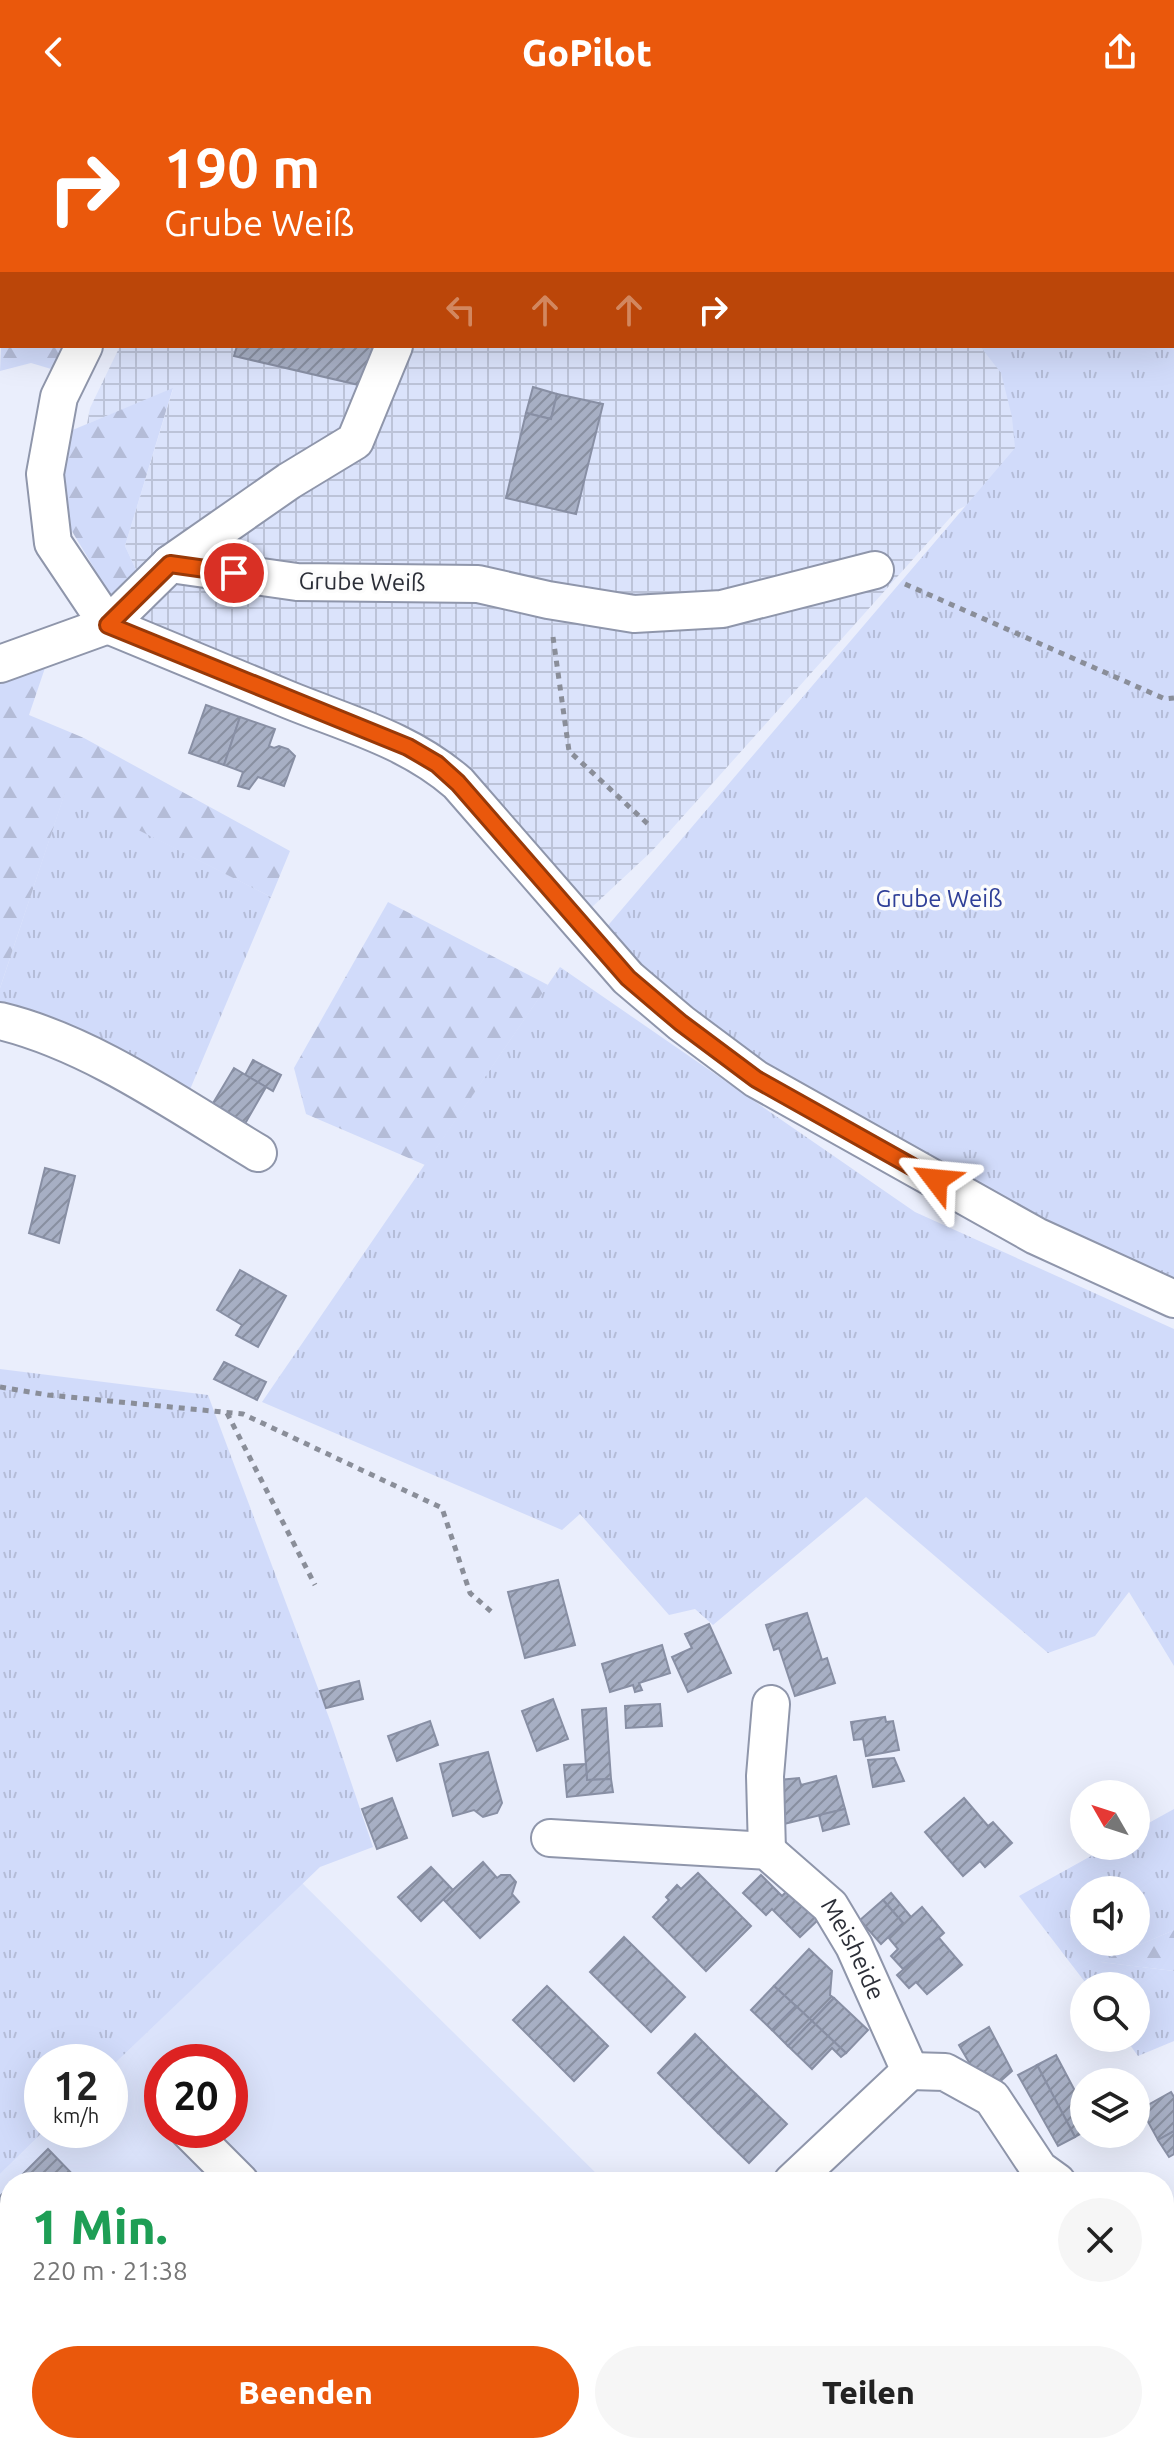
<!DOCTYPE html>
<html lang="de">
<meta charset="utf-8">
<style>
body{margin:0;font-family:Ubuntu,sans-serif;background:#f6f6f6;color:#222;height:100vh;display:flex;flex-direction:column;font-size:30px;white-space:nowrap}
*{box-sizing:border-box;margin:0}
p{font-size:26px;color:#767676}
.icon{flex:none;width:44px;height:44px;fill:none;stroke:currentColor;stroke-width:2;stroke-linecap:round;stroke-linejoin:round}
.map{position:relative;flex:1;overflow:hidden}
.panel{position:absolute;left:0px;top:2068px;width:1174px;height:282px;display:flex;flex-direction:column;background:#fff;border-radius:32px 32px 0 0;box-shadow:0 8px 32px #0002}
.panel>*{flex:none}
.top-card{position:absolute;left:0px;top:0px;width:1174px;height:244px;box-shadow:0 8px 32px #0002;background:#ea580c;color:#fff;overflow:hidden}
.needle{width:52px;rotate:309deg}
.controls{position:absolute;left:1070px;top:1676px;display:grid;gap:16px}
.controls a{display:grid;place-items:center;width:80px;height:80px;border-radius:50%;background:#fff;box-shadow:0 8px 32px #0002;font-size:40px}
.speed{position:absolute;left:24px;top:1940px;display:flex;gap:16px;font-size:40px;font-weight:700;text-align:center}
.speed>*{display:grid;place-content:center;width:104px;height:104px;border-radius:50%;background:#fff;box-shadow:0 8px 32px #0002;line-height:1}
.speed small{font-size:20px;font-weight:400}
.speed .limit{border:12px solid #d22;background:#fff;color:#111}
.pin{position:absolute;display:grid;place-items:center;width:68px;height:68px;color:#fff;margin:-34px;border:4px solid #fff;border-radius:50%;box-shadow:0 2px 8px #0007}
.me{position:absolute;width:88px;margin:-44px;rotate:299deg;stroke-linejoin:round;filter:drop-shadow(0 0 6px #0008)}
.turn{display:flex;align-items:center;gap:28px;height:168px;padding:0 32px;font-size:36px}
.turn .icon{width:104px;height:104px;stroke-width:2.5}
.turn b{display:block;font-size:56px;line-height:68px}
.lanes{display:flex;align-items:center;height:76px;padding:0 32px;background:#0003;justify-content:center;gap:40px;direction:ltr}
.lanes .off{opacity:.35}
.round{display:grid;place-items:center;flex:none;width:84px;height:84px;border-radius:42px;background:#f6f6f6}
.headline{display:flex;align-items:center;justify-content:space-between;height:136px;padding:0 32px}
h1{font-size:48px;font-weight:800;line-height:60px;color:#1e9e55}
.primary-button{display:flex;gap:16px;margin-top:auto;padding:16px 32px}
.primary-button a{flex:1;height:92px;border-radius:48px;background:#ea580c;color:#fff;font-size:32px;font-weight:800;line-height:92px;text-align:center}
.primary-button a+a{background:#f6f6f6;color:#222}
header{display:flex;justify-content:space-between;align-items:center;height:104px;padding:0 32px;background:#ea580c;color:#fff;font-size:36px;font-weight:800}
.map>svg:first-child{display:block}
.built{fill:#dbe3fb;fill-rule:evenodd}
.industrial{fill:url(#industrial-grid)}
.grass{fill:url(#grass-tufts);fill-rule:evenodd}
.forest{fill:url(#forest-firs)}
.building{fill:url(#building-hatch);stroke:#888fa4;stroke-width:2}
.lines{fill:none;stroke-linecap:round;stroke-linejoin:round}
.minor-casing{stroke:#8f96ab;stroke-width:40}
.major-casing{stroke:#8f96ab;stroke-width:48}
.path{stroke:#8a8e99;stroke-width:5;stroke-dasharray:6 6;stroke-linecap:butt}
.minor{stroke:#fff;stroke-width:36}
.major{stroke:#fff;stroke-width:44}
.route-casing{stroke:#983908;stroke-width:20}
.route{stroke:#ea580c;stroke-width:14}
.labels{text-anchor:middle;stroke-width:7;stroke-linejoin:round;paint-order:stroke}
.street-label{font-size:24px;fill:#2b2e37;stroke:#fcfcfc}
.park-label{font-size:24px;fill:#2f3f98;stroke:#fcfcfc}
</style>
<header><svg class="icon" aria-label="back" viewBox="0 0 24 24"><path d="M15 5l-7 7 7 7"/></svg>GoPilot<svg class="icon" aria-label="share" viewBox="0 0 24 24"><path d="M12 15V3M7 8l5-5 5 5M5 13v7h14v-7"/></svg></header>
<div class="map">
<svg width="1174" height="2349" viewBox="0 0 1174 2349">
<defs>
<pattern id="industrial-grid" width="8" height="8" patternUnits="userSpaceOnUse" patternTransform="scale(2)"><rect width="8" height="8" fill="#dbe3fb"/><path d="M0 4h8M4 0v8" fill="none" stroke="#bcc3d8"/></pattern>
<pattern id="grass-tufts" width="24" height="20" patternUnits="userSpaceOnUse" patternTransform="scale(2)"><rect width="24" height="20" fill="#d1dbfa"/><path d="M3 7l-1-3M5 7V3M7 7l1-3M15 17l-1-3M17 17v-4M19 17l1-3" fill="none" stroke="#b4bcd7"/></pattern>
<pattern id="forest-firs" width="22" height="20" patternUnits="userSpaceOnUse" patternTransform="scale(2)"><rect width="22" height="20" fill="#d1dbfa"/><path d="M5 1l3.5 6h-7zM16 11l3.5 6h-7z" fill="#b4bcd7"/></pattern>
<pattern id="building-hatch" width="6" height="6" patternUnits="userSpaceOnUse" patternTransform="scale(2)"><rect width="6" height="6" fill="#a7afc4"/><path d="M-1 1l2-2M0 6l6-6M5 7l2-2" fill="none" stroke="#888fa0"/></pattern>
</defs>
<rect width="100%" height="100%" fill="#eaeefc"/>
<g class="built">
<path d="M302 1779 605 2078H10V2209L0 2198V2070L45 2026H110V1964ZM162 1958H230V2026H162Z"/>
<path d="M129 2340H466L456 2349H138Z"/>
</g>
<g class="industrial">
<path d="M181 0H946L181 2Z"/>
<path d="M120 242H1006L1022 376 957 406 652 747 591 804 500 698 463 661 124 514 138 470 125 442 173 285 87 320 90 304Z"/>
</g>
<g class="grass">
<path d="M969 0H1174V1186L766 967 622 847 605 825 1015 344 1012 313 1001 269 980 242H1172V2H967Z"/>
<path d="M65 688 271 793 186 995 0 906V884Z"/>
<path d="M560 863 915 1108 1174 1225V1562L1129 1488 1095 1532 1048 1549 866 1393 713 1521 695 1505 669 1511 580 1410 562 1426 262 1298Z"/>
<path d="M0 1265 208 1291 331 1619 373 1743 320 1763 110 1964V1958H42V2026H45L0 2070Z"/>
<path d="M1174 1705V1826L1101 1858 1174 1867V1937L1138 1952 1125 1934H1136V1882H1088L1019 1792 1109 1742H1136V1726ZM1084 1786H1136V1838H1084Z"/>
<path d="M1174 2199V2349H837L830 2340H1164V2247L1170 2244 1164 2231V2201Z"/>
</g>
<g class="forest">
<path d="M2 225V242H69L58 267 31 259 0 267Z"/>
<path d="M173 284 125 442 138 470 124 514 70 424 61 389 63 330Z"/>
<path d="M46 561 29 611 84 634 290 747 271 793 65 689 0 884V576Z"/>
<path d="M388 798 548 881 425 1061 306 1010 294 964Z"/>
<path d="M1174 1826V1867L1100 1858Z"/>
</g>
<g class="building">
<path d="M237 242H373L363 282 234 252Z"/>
<path d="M533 283 557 290 551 315 526 309Z"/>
<path d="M557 290 603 300 576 410 506 394 526 309 551 315Z"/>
<path d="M206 601 240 613 224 661 189 649Z"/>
<path d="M240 613 275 625 269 642 274 644 279 642 288 645 295 652 284 682 258 673 249 685 238 682 243 668 224 661Z"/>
<path d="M253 956 281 971 273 987 245 971Z"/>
<path d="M234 964 266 983 242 1025 209 1006Z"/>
<path d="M45 1064 75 1072 59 1139 29 1129Z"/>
<path d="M240 1166 286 1192 258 1243 236 1231 242 1221 217 1206Z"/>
<path d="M224 1258 266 1278 257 1296 214 1275Z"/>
<path d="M558 1476 575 1541 525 1554 508 1488Z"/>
<path d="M807 1509 822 1556 827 1554 835 1579 795 1592 779 1544 774 1546 766 1521Z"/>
<path d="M709 1520 731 1569 688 1588 672 1553 692 1544 685 1530Z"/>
<path d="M662 1541 670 1569 639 1579 642 1586 635 1588 633 1581 610 1588 602 1560Z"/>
<path d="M359 1577 363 1595 326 1604 320 1587Z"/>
<path d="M553 1595 568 1635 537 1647 522 1607Z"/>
<path d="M660 1600 662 1622 626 1624 625 1602Z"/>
<path d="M606 1604 611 1675 587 1676 582 1606Z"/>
<path d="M885 1613 886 1618 893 1617 899 1646 866 1652 863 1635 854 1636 851 1618Z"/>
<path d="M430 1617 438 1641 397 1657 388 1632Z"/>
<path d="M488 1648 502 1699 497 1709 483 1713 474 1706 453 1712 440 1660Z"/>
<path d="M894 1654 904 1677 873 1683 868 1656Z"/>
<path d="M586 1660 587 1676 611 1675 613 1688 567 1693 564 1661Z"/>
<path d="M836 1672 845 1705 780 1721 779 1676 799 1674 801 1681Z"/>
<path d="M392 1694 407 1734 377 1745 362 1705Z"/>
<path d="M964 1694 988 1722 993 1718 1012 1739 985 1763 980 1757 963 1772 925 1728Z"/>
<path d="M845 1705 849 1720 823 1727 819 1711Z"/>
<path d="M483 1758 497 1774 501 1771H510L516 1778 512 1790 519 1798 480 1834 443 1795Z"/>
<path d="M431 1763 453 1786 421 1817 398 1793Z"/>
<path d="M698 1769 751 1822 706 1867 653 1813 669 1796 666 1793 677 1781 681 1785Z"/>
<path d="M761 1771 782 1792 787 1787 818 1816 800 1833 772 1805 766 1811 743 1789Z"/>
<path d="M891 1789 911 1813 922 1803 944 1829 903 1865 891 1852 898 1845 888 1833 903 1819 883 1796Z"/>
<path d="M883 1796 903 1819 881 1840 860 1816Z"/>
<path d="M624 1833 685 1893 651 1928 590 1868Z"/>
<path d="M939 1834 962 1861 927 1890 916 1878 909 1884 897 1871Z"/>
<path d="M809 1845 832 1867 830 1891 834 1894 812 1917 774 1882Z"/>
<path d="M547 1882 608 1942 574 1977 513 1916Z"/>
<path d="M774 1882 796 1902 772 1926 751 1906Z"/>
<path d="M834 1894 868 1926 846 1949 812 1917Z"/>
<path d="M796 1902 812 1917 788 1942 772 1926Z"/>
<path d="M812 1917 846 1949 841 1953 832 1944 812 1965 788 1942Z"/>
<path d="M989 1923 1012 1967 996 1981 977 1972 959 1941Z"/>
<path d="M695 1930 726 1961 688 1999 658 1969Z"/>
<path d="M1056 1951 1084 2004V2028L1075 2033 1037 1961Z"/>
<path d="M726 1961 756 1990 718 2029 688 1999Z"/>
<path d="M1037 1961 1075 2033 1058 2042 1018 1971Z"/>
<path d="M1171 1988 1174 1993V2027L1158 2036 1141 2005Z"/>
<path d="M756 1990 787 2020 749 2059 718 2029Z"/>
<path d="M1174 2027V2050L1169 2053 1158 2036Z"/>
<path d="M48 2045 80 2078H15Z"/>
<path d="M10 2083V2140L0 2129V2092Z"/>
<path d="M218 2340H301L285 2349H218L213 2347Z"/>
<path d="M568 2340H669L678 2349H563L561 2347Z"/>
</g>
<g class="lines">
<defs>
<g id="minor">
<path d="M150 2 151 0"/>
<path d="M170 460 289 377 355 337 394 242"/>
<path d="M875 466 722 505 634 510 548 496 478 480 297 478 170 460 108 521C168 546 228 571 289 596 348 620 409 636 458 679L628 874 681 919 756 975 1036 1132 1174 1195"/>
<path d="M0 560 108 521 53 439 45 370 59 293 84 242"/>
<path d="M0 917C91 939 178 1001 258 1049"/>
<path id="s1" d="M550 1734 767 1747 830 1802 854 1842 910 1967 792 2078"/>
<path d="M767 1747 765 1672 771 1600"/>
<path d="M910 1967 945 1968 992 1994 1039 2065 1057 2078"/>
<path d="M188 2026 240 2078"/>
<path d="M500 2349 510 2340"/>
</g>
<g id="major">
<path d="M0 2296 10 2307"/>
<path d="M41 2340 50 2349"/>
</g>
</defs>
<use href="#minor" class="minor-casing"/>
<use href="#major" class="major-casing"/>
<g class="path">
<path d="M905 480 1165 595 1174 594"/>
<path d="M553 533 569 647 650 722"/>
<path d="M0 1283 48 1291 243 1310 442 1404 470 1489 495 1511"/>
<path d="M227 1309 315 1481"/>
<path d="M0 2224 10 2233"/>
<path d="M111 2340 119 2349"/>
<path d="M1009 2340 1012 2349"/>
</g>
<use href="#minor" class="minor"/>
<use href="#major" class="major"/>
</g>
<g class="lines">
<defs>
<path id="route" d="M234 469 170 460 108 521 408 643 437 660 458 679 628 874 681 919 756 975 936 1076"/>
</defs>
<use href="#route" class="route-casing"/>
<use href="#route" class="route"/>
</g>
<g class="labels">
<g class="street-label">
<text transform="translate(362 478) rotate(1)" y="8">Grube Weiß</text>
<text dy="8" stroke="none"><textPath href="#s1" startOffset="350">Meisheide</textPath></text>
</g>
<g class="park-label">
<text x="939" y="803">Grube Weiß</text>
</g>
</g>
</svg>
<div class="controls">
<a><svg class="needle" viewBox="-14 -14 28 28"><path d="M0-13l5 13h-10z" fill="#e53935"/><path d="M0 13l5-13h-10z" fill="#767676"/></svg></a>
<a><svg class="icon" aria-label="sound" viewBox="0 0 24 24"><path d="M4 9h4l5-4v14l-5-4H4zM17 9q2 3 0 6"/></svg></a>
<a><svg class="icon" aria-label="search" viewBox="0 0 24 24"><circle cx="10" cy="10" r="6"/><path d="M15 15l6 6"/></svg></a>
<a><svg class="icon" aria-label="layers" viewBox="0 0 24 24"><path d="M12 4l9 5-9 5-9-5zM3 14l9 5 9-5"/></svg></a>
</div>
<div class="speed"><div>12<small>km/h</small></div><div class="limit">20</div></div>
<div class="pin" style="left:234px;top:469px;background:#d93025"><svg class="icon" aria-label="arrive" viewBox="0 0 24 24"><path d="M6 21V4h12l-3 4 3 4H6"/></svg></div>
<svg class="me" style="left:936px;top:1076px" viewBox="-20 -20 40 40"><path d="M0-17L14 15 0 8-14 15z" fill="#ea580c" stroke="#fff" stroke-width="4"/></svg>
<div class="top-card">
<div class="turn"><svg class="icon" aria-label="right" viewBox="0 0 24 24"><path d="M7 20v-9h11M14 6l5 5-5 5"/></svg><div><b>190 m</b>Grube Weiß</div></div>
<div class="lanes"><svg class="icon off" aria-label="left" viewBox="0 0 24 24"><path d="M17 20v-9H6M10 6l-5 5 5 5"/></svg><svg class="icon off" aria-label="ahead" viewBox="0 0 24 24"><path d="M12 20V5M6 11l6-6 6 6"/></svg><svg class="icon off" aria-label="ahead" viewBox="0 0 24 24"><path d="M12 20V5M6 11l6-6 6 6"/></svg><svg class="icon" aria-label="right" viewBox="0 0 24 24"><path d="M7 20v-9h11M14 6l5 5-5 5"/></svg></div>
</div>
<section class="panel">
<div class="headline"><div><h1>1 Min.</h1><p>220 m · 21:38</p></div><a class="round"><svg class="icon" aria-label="close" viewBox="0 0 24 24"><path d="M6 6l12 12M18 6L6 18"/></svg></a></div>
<div class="primary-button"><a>Beenden</a><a>Teilen</a></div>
</section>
</div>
